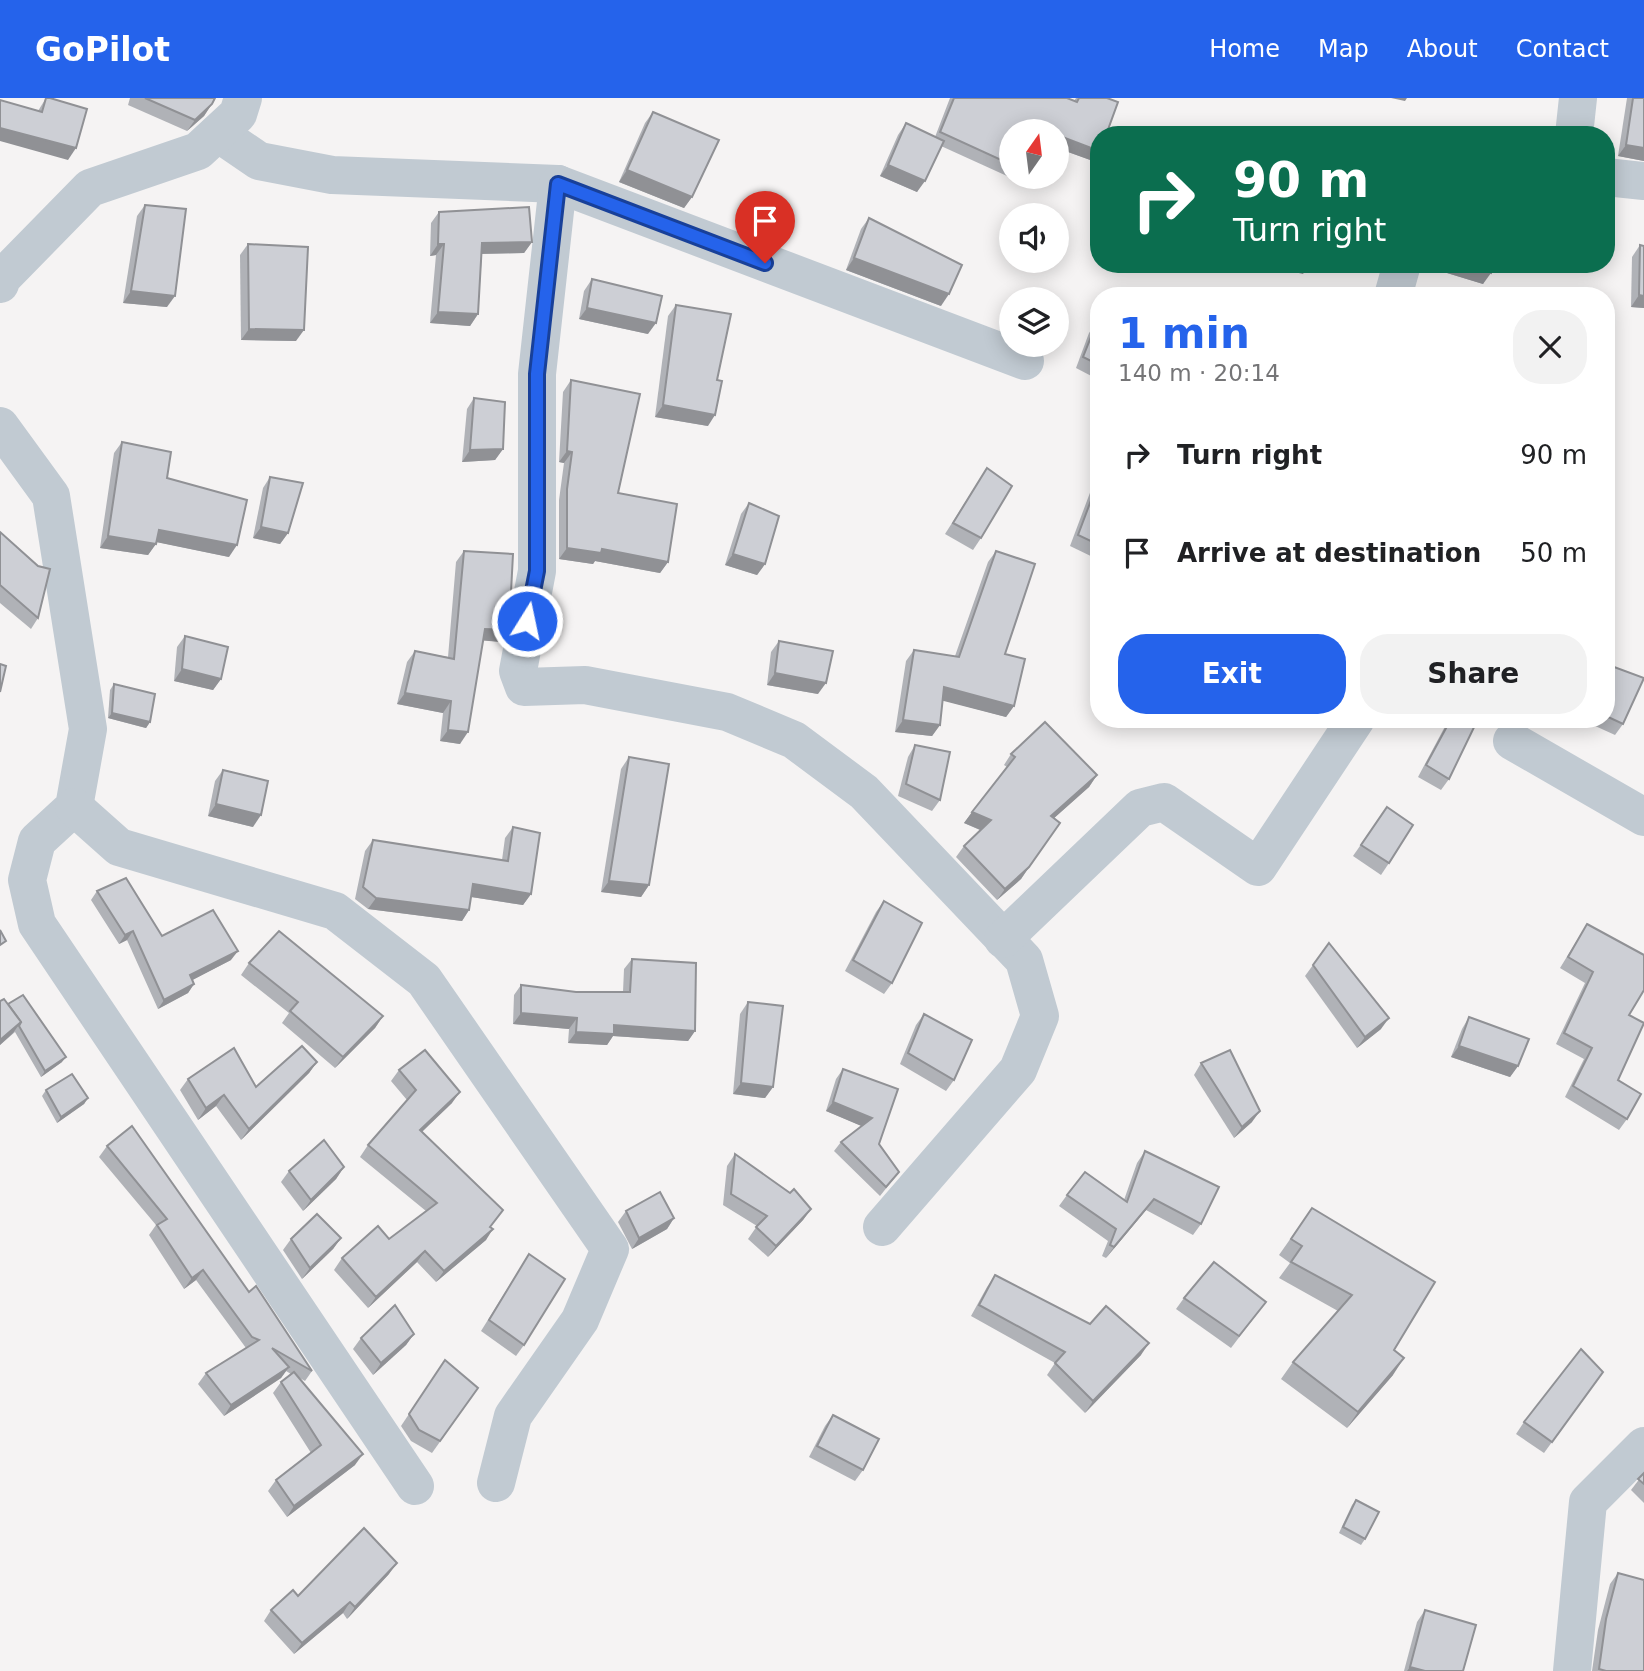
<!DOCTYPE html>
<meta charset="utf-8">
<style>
body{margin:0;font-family:"DejaVu Sans",sans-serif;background:#f2f2f2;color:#202124;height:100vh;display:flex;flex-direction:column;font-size:26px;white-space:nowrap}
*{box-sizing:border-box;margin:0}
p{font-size:23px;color:#757577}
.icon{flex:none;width:38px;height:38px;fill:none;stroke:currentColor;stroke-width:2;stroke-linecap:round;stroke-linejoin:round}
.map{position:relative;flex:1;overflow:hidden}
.side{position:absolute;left:1090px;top:189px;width:525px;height:441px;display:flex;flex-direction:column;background:#fff;border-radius:28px;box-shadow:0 4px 18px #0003}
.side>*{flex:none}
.guide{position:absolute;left:1090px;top:28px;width:525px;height:147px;border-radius:28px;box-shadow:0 4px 18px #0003;background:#0b6e4f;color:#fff;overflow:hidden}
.needle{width:46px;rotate:14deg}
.tools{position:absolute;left:999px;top:21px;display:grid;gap:14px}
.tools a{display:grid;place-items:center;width:70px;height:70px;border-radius:50%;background:#fff;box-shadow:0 4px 18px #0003;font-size:35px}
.pin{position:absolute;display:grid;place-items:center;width:60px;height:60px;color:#fff;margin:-72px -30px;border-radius:50% 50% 50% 0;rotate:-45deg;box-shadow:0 0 7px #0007}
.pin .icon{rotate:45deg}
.me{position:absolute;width:77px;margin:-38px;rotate:10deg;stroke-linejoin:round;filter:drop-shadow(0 0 5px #0008)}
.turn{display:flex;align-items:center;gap:24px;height:147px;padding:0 28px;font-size:32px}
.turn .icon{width:91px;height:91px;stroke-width:2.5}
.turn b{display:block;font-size:49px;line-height:60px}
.round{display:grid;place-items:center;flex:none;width:74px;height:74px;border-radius:28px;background:#f2f2f2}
.summary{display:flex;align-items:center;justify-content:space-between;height:119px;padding:0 28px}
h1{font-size:42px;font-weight:700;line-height:52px;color:#2563eb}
.button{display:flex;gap:14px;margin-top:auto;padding:14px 28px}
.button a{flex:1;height:80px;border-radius:28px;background:#2563eb;color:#fff;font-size:28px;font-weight:700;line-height:80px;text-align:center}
.button a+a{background:#f2f2f2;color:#202124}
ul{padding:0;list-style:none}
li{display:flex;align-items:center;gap:21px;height:98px;padding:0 28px}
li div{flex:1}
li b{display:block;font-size:26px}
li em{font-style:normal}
header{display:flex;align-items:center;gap:42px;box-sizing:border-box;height:98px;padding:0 35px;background:#2563eb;color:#fff}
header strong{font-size:33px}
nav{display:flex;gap:38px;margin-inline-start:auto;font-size:24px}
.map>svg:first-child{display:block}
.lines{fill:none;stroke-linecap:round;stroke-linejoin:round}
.minor{stroke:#c1cad2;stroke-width:38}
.wall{fill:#b0b2b7}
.shaded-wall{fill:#909195}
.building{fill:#cdcfd5;stroke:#909195;stroke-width:2}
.route-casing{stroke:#184099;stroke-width:18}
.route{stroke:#2563eb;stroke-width:12}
</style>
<header>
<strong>GoPilot</strong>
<nav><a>Home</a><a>Map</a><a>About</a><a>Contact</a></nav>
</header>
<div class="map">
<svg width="1644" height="1573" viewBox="0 0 1644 1573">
<rect width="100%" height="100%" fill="#f5f3f3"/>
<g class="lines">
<g class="minor">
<path d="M218 35 259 63 332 77 558 86 1025 263"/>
<path d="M1574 37 1578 0"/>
<path d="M1606 79 1644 83"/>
<path d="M558 86 537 276V473L518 573 524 589 585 587 727 614 794 642 864 694 1024 862 1040 918 1018 972 882 1129"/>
<path d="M0 186 2 180 90 90 198 53 238 16 243 0"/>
<path d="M1393 198 1402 166"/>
<path d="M0 328 51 398 88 631 74 709 37 743 27 782 37 826 415 1388"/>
<path d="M1512 643 1644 719"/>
<path d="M74 709 119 749 335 813 424 882 610 1151 580 1222 513 1318 496 1385"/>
<path d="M1003 841 1140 710 1164 704 1258 769 1356 621"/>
<path d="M1572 1573 1588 1404 1644 1348"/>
</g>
</g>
<g class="wall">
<path d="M46 0 68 62 38 13Z"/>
<path d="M130 0H215L204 18 187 33 128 7Z"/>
<path d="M950 0H1067L1074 3 1076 0H1107L1093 63 1057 50V33H1012V72L1007 78 941 48 917 94 880 78 898 37 906 25 935 39Z"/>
<path d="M1627 0H1644V63L1618 58Z"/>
<path d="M653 14 692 99 684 110 619 84 645 25Z"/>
<path d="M145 107 167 209 123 205 137 118Z"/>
<path d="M439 114 532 144 524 155 482 156 478 216 470 228 430 225 436 157 430 158 431 125Z"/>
<path d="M869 120 941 208 846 172 861 131Z"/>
<path d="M248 146 296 243 241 242 240 157Z"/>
<path d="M1640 147 1644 210 1631 209 1632 159Z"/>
<path d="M1449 166H1493L1483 186 1447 175Z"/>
<path d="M592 181 648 236 579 221 584 193Z"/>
<path d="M676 207 708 328 655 319 668 218Z"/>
<path d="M1097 224 1099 225V282L1076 270 1089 235Z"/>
<path d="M571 282 618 395 668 464 660 475 595 463 593 466 559 461V402L564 365 559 364 563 294Z"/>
<path d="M474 300 503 351 495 362 462 364 467 311Z"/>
<path d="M122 344 167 380 229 459 157 444 148 457 100 450 114 355Z"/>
<path d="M987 370 981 440 973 452 945 436Z"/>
<path d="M270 379 288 435 280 446 253 440 263 390Z"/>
<path d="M1099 381V462L1070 448 1091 392Z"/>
<path d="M749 405 765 466 757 477 725 467 741 416Z"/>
<path d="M0 434 38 520 31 531 0 505Z"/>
<path d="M464 453 509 532 501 544 483 542 460 646 440 643 443 615 397 606 407 564 415 553 448 559 456 464Z"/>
<path d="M996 453 1005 556 1014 608 1006 619 943 602 940 627 932 638 895 634 906 563 914 552 955 558 988 464Z"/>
<path d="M185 538 221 581 213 592 174 583 177 549Z"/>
<path d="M779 543 818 596 767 587 771 554Z"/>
<path d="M1606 566 1623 626 1615 637 1582 622 1606 621Z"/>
<path d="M114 586 150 624 146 630 108 620 110 592Z"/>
<path d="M1449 621H1478L1449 681 1441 692 1418 679Z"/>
<path d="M915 647 940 702 932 713 898 698 908 659Z"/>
<path d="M1011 656 1097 677 1089 689 1054 720 1060 725 1021 781 997 802 956 759 964 748 980 732 964 725 1007 669 1004 667Z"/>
<path d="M629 659 649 787 641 799 601 794 621 671Z"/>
<path d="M223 672 253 729 208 718 215 683Z"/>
<path d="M1387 709 1389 765 1381 777 1353 758Z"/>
<path d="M513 729 531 796 523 807 471 799 469 812 462 823 368 811 355 801 365 753 373 742 502 762 505 740Z"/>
<path d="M97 793 162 838 231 862 192 882 194 886 188 895 158 911 127 842 119 846 91 802Z"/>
<path d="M884 803 892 885 884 896 845 873 876 814Z"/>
<path d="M1587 826 1629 917 1618 982 1627 1021 1619 1032 1565 999 1584 961 1556 946 1585 885 1560 870Z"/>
<path d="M632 861 695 933 688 943 613 938 607 947 568 945 569 931 513 926 514 897 521 887 576 894H623L624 871Z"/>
<path d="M249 865 383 918 375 930 335 970 282 925 289 915 241 877Z"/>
<path d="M1313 867 1381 931 1357 950 1305 878Z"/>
<path d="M0 903 8 906 62 964 41 979 15 934 0 947Z"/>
<path d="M748 904 773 989 765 1000 733 996 740 916Z"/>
<path d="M924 916 954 982 946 993 900 966 916 927Z"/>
<path d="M1469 919 1518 968 1510 979 1451 959 1462 931Z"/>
<path d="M317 964 309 975 241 1042 216 1008 198 1022 180 992 188 981 256 989Z"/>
<path d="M1201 965 1252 1024 1234 1040 1194 977Z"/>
<path d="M843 971 879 1046 899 1074 880 1098 834 1053 841 1044 862 1028 826 1013 836 981Z"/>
<path d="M399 972 452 1005 422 1034 491 1129 486 1142 436 1184 417 1164 368 1210 334 1172 342 1160 389 1141 426 1113 360 1059 368 1047 407 1002 391 983Z"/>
<path d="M46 992 88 1000 84 1006 57 1025 42 998Z"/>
<path d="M107 1048 249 1194 312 1273 305 1283 298 1279 355 1367 287 1419 268 1393 276 1382 311 1355 273 1295 281 1284 291 1276 286 1273 281 1280 224 1318 198 1286 206 1275 246 1250 196 1182 184 1191 149 1137 156 1127 99 1059Z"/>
<path d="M1145 1053 1201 1126 1193 1137 1146 1112 1106 1160 1102 1158 1108 1143 1059 1108 1067 1097 1124 1102 1137 1065Z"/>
<path d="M735 1056 811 1111 803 1122 768 1159 748 1141 757 1128 723 1107 727 1068Z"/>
<path d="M344 1069 336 1081 303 1113 281 1084 289 1073Z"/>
<path d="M1312 1110 1394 1252 1393 1277 1347 1330 1281 1281 1293 1264 1338 1213 1279 1180 1290 1165 1279 1157Z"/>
<path d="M626 1113 674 1120 667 1131 632 1151 618 1124Z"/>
<path d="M341 1140 333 1151 302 1181 283 1152 291 1141Z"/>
<path d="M529 1156 524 1247 516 1258 481 1233Z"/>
<path d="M995 1177 1141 1257 1085 1315 1047 1277 1055 1265 971 1218 987 1189Z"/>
<path d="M1184 1200 1266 1204 1231 1250 1176 1211Z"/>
<path d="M414 1236 406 1247 373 1277 353 1251 361 1240Z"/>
<path d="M445 1262 478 1290 432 1355 411 1343 401 1328Z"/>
<path d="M1603 1274 1544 1355 1516 1336 1524 1324Z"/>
<path d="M833 1317 863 1372 855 1383 809 1359 825 1328Z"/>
<path d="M1644 1375V1405L1631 1392Z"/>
<path d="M1356 1402 1365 1441 1361 1447 1339 1435 1352 1407Z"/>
<path d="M1618 1475 1644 1573H1592L1598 1532 1610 1486Z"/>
<path d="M389 1476 347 1521 343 1515 294 1556 264 1523 271 1512 298 1498Z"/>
<path d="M1425 1512 1463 1573H1404L1417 1524Z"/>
</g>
<g class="shaded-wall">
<path d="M1391 0H1407L1405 3Z"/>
<path d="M212 6 204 18 187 33 195 22Z"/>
<path d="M1033 27 1048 33H1029Z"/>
<path d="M0 30 76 50 68 62 0 43Z"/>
<path d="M1057 37 1099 53V55L1093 63 1057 50Z"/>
<path d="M1626 47 1644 50V63L1618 58Z"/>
<path d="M888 67 925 83 917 94 880 78Z"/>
<path d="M627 72 692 99 684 110 619 84Z"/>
<path d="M532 144 524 155 475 156 482 145Z"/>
<path d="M438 146H444L436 157 430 158Z"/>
<path d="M854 160 949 196 941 208 846 172Z"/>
<path d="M1261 166H1310L1303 176Z"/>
<path d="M1340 166H1380L1374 175Z"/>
<path d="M1453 166H1464L1491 175 1483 186 1447 175Z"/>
<path d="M131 193 175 198 167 209 123 205Z"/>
<path d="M1639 197 1644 198V210L1631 209Z"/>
<path d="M587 210 656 225 648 236 579 221Z"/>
<path d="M438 214 478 216 470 228 430 225Z"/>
<path d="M249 231 304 232 296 243 241 242Z"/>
<path d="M663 307 715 317 708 328 655 319Z"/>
<path d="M503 351 495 362 462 364 470 352Z"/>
<path d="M567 353 572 354 564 365 559 364Z"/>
<path d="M261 429 288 435 280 446 253 440Z"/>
<path d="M159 432 237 447 229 459 151 443Z"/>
<path d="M108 438 156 446 148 457 100 450Z"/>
<path d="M567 450 602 451 668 464 660 475 595 463 593 466 559 461Z"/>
<path d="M733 456 765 466 757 477 725 467Z"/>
<path d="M485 531 509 532 501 544 477 542Z"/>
<path d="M182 571 221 581 213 592 174 583Z"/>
<path d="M775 575 826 585 818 596 767 587Z"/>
<path d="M944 589 1014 608 1006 619 936 601Z"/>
<path d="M405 595 451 603 443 615 397 606Z"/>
<path d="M112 615 150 624 146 630 108 620Z"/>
<path d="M903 622 940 627 932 638 895 634Z"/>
<path d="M448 632 468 634 460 646 440 643Z"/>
<path d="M1097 677 1089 689 1043 730 1051 718Z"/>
<path d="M216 706 261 717 253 729 208 718Z"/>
<path d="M972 714 991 722 983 733 964 725Z"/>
<path d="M1029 769 1021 781 997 802 1005 791Z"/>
<path d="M609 783 649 787 641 799 601 794Z"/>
<path d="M473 786 531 796 523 807 465 798Z"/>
<path d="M376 800 469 812 462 823 368 811Z"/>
<path d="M133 833 127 842 119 846 125 837Z"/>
<path d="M238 853 231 862 183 887 190 877Z"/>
<path d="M194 886 188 895 158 911 164 902Z"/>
<path d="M521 915 577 920 569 931 513 926Z"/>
<path d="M383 918 375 930 335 970 343 959Z"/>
<path d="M1389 920 1381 931 1357 950 1365 939Z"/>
<path d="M21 924 13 935 0 947V942Z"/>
<path d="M614 927 695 933 688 943 613 938 607 947 568 945 576 934Z"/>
<path d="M1459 948 1518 968 1510 979 1451 959Z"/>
<path d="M66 959 62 964 41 979 45 973Z"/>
<path d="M317 964 309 975 241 1042 249 1031Z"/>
<path d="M741 985 773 989 765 1000 733 996Z"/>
<path d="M460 994 452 1005 412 1043 420 1032Z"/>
<path d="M224 997 216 1008 198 1022 206 1010Z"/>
<path d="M88 1000 84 1006 57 1025 61 1019Z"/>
<path d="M833 1004 872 1020 866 1030 826 1013Z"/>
<path d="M1260 1013 1252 1024 1234 1040 1242 1029Z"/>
<path d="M344 1069 336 1081 303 1113 311 1102Z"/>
<path d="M1154 1101 1146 1112 1106 1160 1114 1149Z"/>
<path d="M811 1111 803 1122 768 1159 776 1148Z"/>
<path d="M674 1120 667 1131 632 1151 639 1140Z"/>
<path d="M493 1131 486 1142 436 1184 444 1173Z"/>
<path d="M341 1140 333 1151 302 1181 310 1170Z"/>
<path d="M425 1153 417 1164 368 1210 376 1199Z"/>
<path d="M203 1172 196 1182 184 1191 192 1180Z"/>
<path d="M414 1236 406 1247 373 1277 381 1265Z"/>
<path d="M1149 1245 1141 1257 1085 1315 1093 1303Z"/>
<path d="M1404 1260 1393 1277 1347 1330 1358 1314Z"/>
<path d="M289 1269 281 1280 224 1318 231 1307Z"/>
<path d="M363 1356 355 1367 287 1419 294 1408Z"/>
<path d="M397 1465 389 1476 347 1521 355 1509Z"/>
<path d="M350 1504 343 1515 294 1556 302 1545Z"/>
<path d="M1410 1569 1425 1573H1407Z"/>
</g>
<g class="building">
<path d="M46 0H50L87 11 76 50 0 30V2L42 14Z"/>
<path d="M145 0H215L212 6 195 22Z"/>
<path d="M954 0H1067L1077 4 1079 0H1107L1118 4 1106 37H1099V53L1057 37V33H1048L1033 27 1030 33H1012V67L940 34Z"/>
<path d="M1633 0H1644V50L1626 47Z"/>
<path d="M653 14 719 42 692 99 627 72Z"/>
<path d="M906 25 944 43 925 83 888 67Z"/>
<path d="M145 107 186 111 175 198 131 193Z"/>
<path d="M529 109 532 144 482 145 478 216 438 214 444 146H438L439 114Z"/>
<path d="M869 120 962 167 949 196 854 160Z"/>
<path d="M248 146 308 149 304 232 249 231Z"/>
<path d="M1640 147 1644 148V198L1639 197Z"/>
<path d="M1464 166H1493L1491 175Z"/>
<path d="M592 181 662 198 656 225 587 210Z"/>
<path d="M676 207 731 216 717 282 722 283 715 317 663 307Z"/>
<path d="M1097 224 1099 225V267L1083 259Z"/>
<path d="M571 282 640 296 618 395 677 406 668 464 602 451 601 455 567 450V391L572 354 567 353Z"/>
<path d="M474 300 505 304 503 351 470 352Z"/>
<path d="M122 344 171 354 167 380 247 402 237 447 159 432 156 446 108 438Z"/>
<path d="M987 370 1012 388 981 440 953 425Z"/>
<path d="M270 379 303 385 288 435 261 429Z"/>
<path d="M1099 381V447L1078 437Z"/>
<path d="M749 405 779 418 765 466 733 456Z"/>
<path d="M0 434 38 468 50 471 38 520 0 487Z"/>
<path d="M464 453 513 456 509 532 485 531 468 634 448 632 451 603 405 595 415 553 454 561Z"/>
<path d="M996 453 1035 466 1005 556 1025 561 1014 608 944 589 940 627 903 622 914 552 959 559Z"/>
<path d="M185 538 228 549 221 581 182 571Z"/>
<path d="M779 543 833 553 826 585 775 575Z"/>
<path d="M0 566 6 568 0 594Z"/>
<path d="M1606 566 1644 580 1623 626 1606 618Z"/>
<path d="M114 586 155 596 150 624 112 615Z"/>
<path d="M1451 621H1478L1449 681 1426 667Z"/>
<path d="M1045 624 1097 677 1051 718 1060 725 1029 769 1005 791 964 748 991 722 972 714 1015 659 1011 656Z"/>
<path d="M915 647 950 654 940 702 906 686Z"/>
<path d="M629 659 669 666 649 787 609 783Z"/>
<path d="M223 672 268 683 261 717 216 706Z"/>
<path d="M1387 709 1413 727 1389 765 1361 747Z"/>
<path d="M513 729 540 735 531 796 473 786 469 812 376 800 363 789 373 742 508 763Z"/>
<path d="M126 780 162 838 213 812 238 853 190 877 194 886 164 902 133 833 125 837 97 793Z"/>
<path d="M884 803 922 825 892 885 853 862Z"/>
<path d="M1587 826 1644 857V892L1629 917 1644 925 1618 982 1641 996 1627 1021 1573 988 1592 950 1564 935 1593 874 1568 859Z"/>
<path d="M0 832 6 843 0 847Z"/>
<path d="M279 833 383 918 343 959 290 913 298 904 249 865Z"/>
<path d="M1329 845 1389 920 1365 939 1313 867Z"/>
<path d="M632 861 696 865 695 933 614 927V936L576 934 577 920 521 915V887L576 894H630Z"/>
<path d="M23 897 66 959 45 973 19 928 21 924 8 906Z"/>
<path d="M4 901 21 924 0 942V903Z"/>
<path d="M748 904 783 908 773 989 741 985Z"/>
<path d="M924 916 972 942 954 982 908 955Z"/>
<path d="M1469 919 1529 941 1518 968 1459 948Z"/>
<path d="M302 948 317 964 249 1031 224 997 206 1010 188 981 234 950 256 989Z"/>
<path d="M425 952 460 994 420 1032 503 1112 490 1129 493 1131 444 1173 425 1153 376 1199 342 1160 378 1128 389 1141 437 1105 368 1047 416 992 399 972Z"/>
<path d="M1230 952 1260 1013 1242 1029 1201 965Z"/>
<path d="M843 971 898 991 879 1046 899 1074 886 1089 841 1044 872 1020 833 1004Z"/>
<path d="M72 976 88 1000 61 1019 46 992Z"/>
<path d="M132 1028 249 1194 256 1188 312 1273 272 1250 289 1269 231 1307 206 1275 259 1242 252 1239 203 1172 192 1180 157 1127 167 1121 107 1048Z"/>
<path d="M324 1042 344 1069 311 1102 289 1073Z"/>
<path d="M1145 1053 1219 1089 1201 1126 1154 1101 1114 1149 1110 1147 1116 1131 1067 1097 1085 1074 1127 1104Z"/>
<path d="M735 1056 790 1095 794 1091 811 1111 776 1148 756 1129 767 1118 731 1096Z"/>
<path d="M660 1094 674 1120 639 1140 626 1113Z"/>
<path d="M1312 1110 1435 1184 1394 1252 1404 1260 1358 1314 1293 1264 1352 1197 1291 1164 1302 1148 1291 1141Z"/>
<path d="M317 1116 341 1140 310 1170 291 1141Z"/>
<path d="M529 1156 565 1181 524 1247 489 1222Z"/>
<path d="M1214 1164 1266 1204 1239 1238 1184 1200Z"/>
<path d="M995 1177 1090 1226 1106 1208 1149 1245 1093 1303 1055 1265 1065 1254 979 1207Z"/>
<path d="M395 1207 414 1236 381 1265 361 1240Z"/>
<path d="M1581 1251 1603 1274 1552 1344 1524 1324Z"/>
<path d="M445 1262 478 1290 440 1343 419 1332 409 1316Z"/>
<path d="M294 1274 363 1356 294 1408 276 1382 321 1347 281 1284Z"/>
<path d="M833 1317 879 1341 863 1372 817 1348Z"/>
<path d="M1644 1375V1386L1638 1381Z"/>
<path d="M1356 1402 1379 1414 1365 1441 1343 1429Z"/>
<path d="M364 1430 397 1465 355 1509 350 1504 302 1545 271 1512 293 1492 298 1498Z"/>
<path d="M1618 1475 1644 1482V1573H1606L1599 1571 1606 1521Z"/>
<path d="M1425 1512 1476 1527 1463 1573H1425L1410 1569Z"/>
</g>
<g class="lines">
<defs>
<path id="route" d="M527 523 537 473V276L558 86 765 165"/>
</defs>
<use href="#route" class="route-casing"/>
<use href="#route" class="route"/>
</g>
</svg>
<div class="tools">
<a><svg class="needle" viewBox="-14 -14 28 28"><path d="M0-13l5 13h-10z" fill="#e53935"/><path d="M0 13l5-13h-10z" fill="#757577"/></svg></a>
<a><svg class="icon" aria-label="sound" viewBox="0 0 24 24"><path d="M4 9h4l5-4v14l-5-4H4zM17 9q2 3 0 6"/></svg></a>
<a><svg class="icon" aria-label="layers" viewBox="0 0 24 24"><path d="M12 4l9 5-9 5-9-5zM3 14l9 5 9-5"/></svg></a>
</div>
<div class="pin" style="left:765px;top:165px;background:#d93025"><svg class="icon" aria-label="arrive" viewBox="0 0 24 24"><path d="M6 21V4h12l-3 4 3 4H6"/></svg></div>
<svg class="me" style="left:527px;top:523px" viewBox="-20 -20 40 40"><circle r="17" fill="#2563eb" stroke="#fff" stroke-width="3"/><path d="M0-11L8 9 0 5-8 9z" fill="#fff"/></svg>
<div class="guide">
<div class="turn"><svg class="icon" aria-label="right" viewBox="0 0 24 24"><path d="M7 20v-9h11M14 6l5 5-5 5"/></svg><div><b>90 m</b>Turn right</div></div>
</div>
<section class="side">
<div class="summary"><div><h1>1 min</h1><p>140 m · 20:14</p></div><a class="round"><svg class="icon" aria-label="close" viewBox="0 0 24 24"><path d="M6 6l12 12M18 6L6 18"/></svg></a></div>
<ul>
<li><svg class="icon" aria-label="right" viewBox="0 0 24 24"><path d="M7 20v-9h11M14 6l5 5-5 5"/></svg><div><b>Turn right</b></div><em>90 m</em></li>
<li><svg class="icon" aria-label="arrive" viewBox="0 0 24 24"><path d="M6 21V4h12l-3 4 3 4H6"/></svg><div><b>Arrive at destination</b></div><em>50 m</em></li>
</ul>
<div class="button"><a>Exit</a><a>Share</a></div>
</section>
</div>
